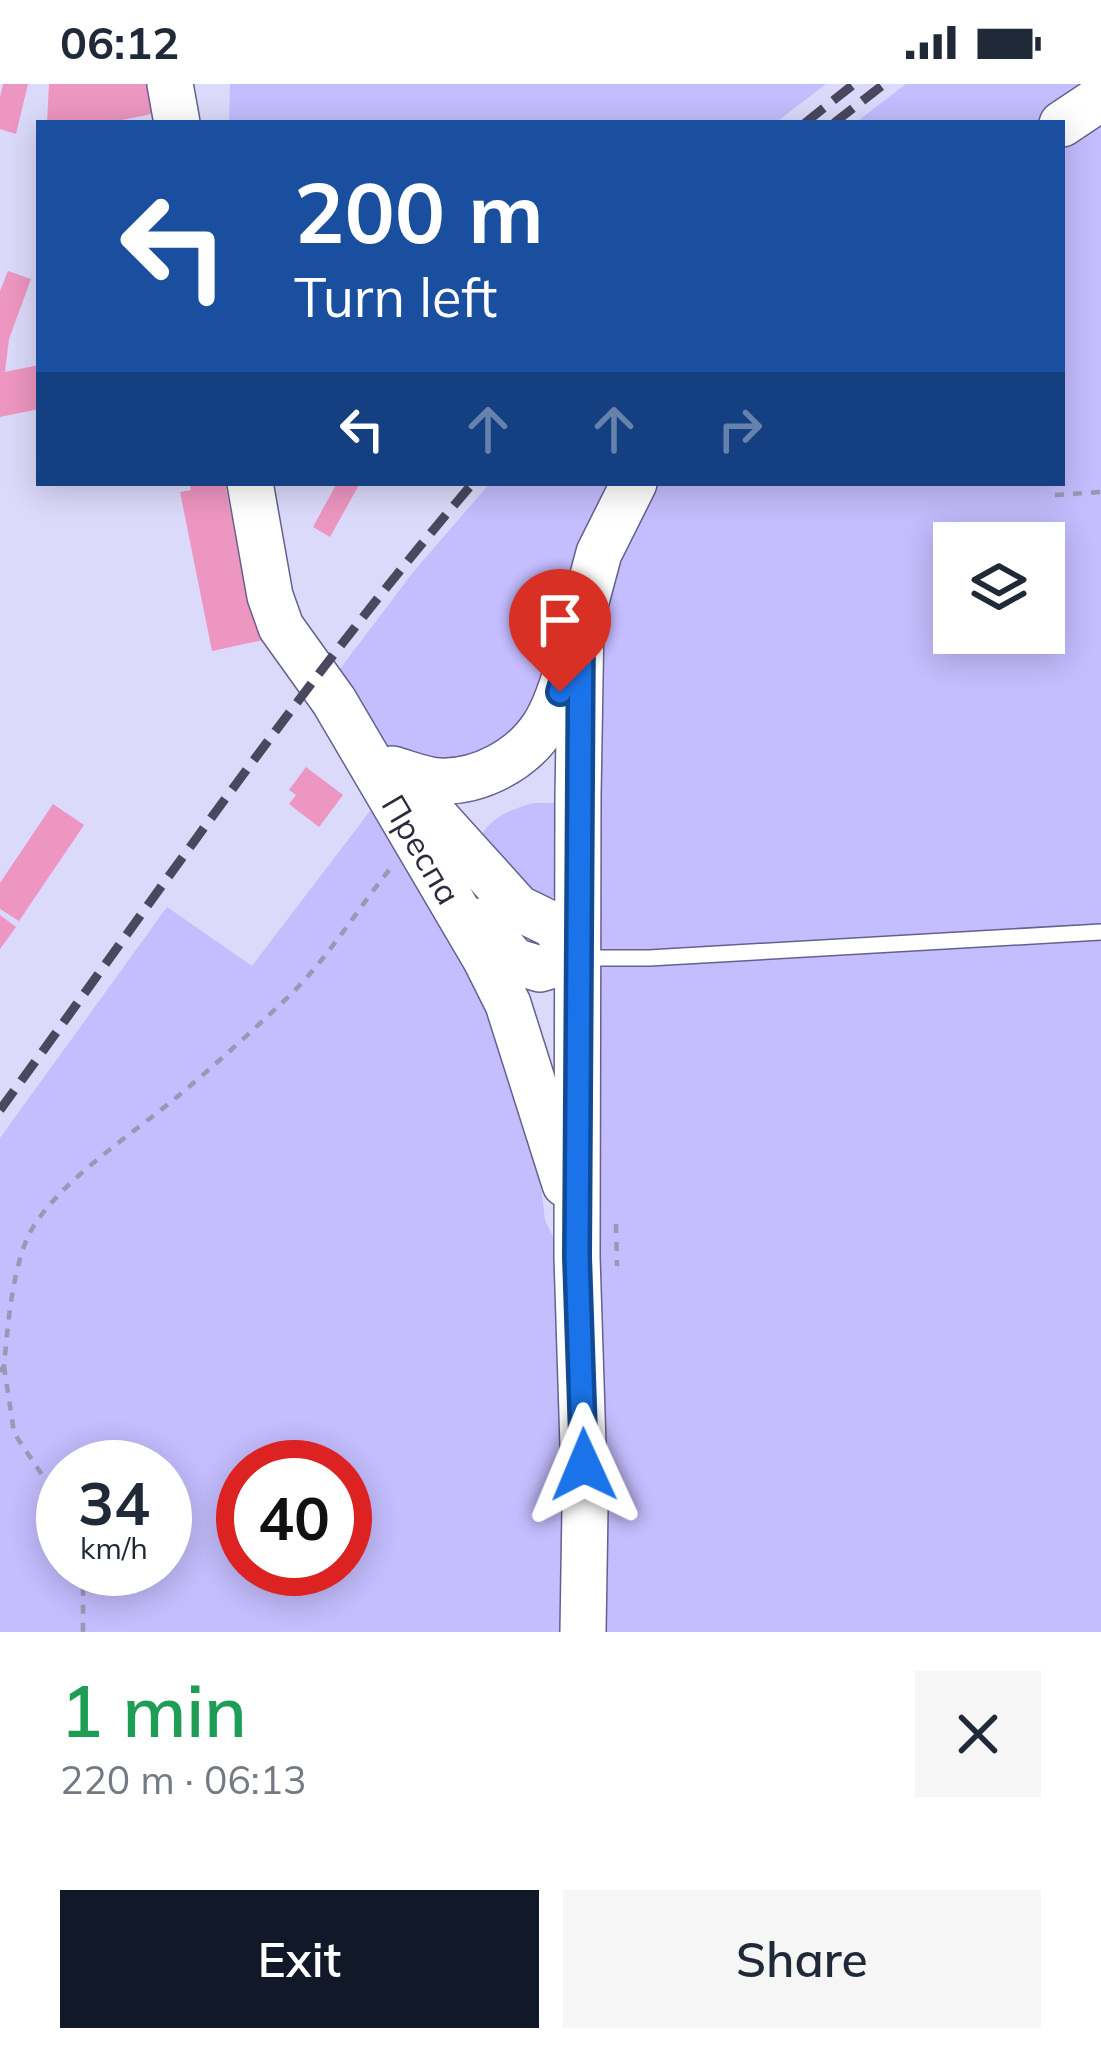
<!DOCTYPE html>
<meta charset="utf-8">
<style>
body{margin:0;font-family:Mulish,sans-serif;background:#f6f6f7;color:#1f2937;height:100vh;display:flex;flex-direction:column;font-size:45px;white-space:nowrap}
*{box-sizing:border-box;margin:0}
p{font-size:39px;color:#747a83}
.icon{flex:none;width:66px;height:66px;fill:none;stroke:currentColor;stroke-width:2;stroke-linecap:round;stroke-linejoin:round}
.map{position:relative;height:1548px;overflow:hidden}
.sheet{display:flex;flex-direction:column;background:#fff;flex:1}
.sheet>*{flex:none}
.guide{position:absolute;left:36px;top:36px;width:1029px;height:366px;border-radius:0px;box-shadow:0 6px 30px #0003;background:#1a4fa0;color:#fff;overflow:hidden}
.buttons{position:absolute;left:933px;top:438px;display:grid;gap:24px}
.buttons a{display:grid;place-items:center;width:132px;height:132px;border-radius:0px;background:#fff;box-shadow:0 6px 30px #0003;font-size:60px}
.speed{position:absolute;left:36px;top:1356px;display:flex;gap:24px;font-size:60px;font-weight:700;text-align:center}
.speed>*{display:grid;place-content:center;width:156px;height:156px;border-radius:50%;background:#fff;box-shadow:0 6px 30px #0003;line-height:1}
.speed small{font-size:30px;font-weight:400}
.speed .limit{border:18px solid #d22;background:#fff;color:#111}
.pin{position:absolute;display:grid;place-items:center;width:102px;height:102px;color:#fff;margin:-123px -51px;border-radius:50% 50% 50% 0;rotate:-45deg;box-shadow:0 0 12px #0007}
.pin .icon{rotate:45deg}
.me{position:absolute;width:132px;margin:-66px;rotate:359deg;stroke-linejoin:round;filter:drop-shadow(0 0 9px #0008)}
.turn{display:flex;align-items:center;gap:42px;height:252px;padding:0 60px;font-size:54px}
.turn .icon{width:156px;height:156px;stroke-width:2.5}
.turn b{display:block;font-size:84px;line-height:102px}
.lanes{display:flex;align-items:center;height:114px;padding:0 60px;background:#0003;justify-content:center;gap:60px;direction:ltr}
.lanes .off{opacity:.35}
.round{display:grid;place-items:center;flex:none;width:126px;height:126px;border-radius:0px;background:#f6f6f7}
.headline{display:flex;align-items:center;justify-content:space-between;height:204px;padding:0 60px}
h1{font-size:72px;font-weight:600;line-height:90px;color:#1e9e55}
.button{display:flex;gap:24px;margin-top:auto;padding:24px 60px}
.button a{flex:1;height:138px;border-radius:0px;background:#111827;color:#fff;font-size:48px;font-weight:600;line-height:138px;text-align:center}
.button a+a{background:#f6f6f7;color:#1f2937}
.status{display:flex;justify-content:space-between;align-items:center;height:84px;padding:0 60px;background:#fff;direction:ltr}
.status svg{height:33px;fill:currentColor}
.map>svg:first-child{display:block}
.green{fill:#c4bdfe;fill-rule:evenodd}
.building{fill:#ed96c1}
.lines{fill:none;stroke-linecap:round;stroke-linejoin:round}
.lane-casing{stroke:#66608f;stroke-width:18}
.secondary-casing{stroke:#66608f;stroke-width:48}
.path{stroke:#9a98b3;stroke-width:4.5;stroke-dasharray:9 9;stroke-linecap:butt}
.lane{stroke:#fff;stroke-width:15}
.secondary{stroke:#fff;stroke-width:45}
.rail{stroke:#4a475e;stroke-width:9;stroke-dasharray:24 12;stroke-linecap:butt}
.route-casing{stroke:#114b97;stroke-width:30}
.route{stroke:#1a73e8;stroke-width:21}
.labels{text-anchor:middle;stroke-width:9;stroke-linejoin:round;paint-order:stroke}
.street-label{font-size:33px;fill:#2d2a3f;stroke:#dcdafa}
</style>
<div class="status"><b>06:12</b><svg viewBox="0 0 49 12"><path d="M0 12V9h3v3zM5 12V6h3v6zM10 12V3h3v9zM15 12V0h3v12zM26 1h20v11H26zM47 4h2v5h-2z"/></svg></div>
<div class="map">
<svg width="1101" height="1548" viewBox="0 0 1101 1548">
<rect width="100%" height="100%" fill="#dcdafa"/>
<g class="green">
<path d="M230 0H826L775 39H229Z"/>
<path d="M906 0H1101V1548H0V1054L167 823 252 882 386 706 324 606 414 487 490 399H1062V39H855ZM954 459H1044V549H954ZM581 542 578 1205 545 1136 525 969 388 706 543 644ZM63 1383H165V1485H63ZM243 1383H345V1485H243Z"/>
<path d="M533 719H557L567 794 553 813 532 820 478 760C486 734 510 726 533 719Z"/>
</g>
<g class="building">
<path d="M3 0H28L16 50 0 45V13Z"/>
<path d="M49 0H156L161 28 108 39H47Z"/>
<path d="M8 187 31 195 9 255 5 288 39 281V325L0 333V207Z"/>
<path d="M189 399H225L243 490 249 489 263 556 212 567 180 408 191 406Z"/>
<path d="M337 399H360L330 453 313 443Z"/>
<path d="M306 683 343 711 319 743 289 720 296 711 289 706Z"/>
<path d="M53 720 84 741 19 837 0 825V799Z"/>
<path d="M0 831 16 843 0 865Z"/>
</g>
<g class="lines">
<defs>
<path id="lane" d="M581 874H649L1101 848"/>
<g id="secondary">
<path d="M170 0 177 39"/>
<path d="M1062 40 1101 14"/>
<path id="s1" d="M250 399 270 512 281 543 334 617 485 874 508 920 565 1100"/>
<path d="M392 685C407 689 423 696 438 697 479 699 522 676 544 642 556 623 563 600 569 579"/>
<path d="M407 701 518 824 553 841 578 874 540 885 514 877 480 837"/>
<path d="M583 1548 585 1424 577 1173 578 712 581 536 599 469 634 399"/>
</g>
</defs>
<use href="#lane" class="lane-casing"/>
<use href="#secondary" class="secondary-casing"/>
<g class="path">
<path d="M1055 411 1101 408"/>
<path d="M616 1140 617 1182"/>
<path d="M4 1282 14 1349 63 1422"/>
<path d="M0 1288 4 1282C8 1241 11 1196 26 1157 47 1105 134 1049 177 1013 214 982 251 948 286 915 326 877 355 829 389 786"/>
<path d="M80 1485 83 1502V1548"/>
</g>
<use href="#lane" class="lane"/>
<use href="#secondary" class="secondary"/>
<g class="rail">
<path d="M805 39 854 0"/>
<path d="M834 39 884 0"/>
<path d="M0 1026C154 815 303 597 473 399"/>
</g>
</g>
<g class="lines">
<defs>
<path id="route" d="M560 608 581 536 577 1173 584 1381"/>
</defs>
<use href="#route" class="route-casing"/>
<use href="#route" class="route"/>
</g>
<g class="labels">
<g class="street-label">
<text dy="12" stroke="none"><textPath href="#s1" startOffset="411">Преспа</textPath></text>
</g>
</g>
</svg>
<div class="buttons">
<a><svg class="icon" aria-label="layers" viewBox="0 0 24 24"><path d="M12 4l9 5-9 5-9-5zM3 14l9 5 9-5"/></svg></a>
</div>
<div class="speed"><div>34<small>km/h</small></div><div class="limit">40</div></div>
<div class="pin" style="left:560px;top:608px;background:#d93025"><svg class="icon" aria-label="arrive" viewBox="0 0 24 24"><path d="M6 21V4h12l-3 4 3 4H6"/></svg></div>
<svg class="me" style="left:584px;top:1381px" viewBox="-20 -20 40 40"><path d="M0-17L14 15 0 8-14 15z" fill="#1a73e8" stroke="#fff" stroke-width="4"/></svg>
<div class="guide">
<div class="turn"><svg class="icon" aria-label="left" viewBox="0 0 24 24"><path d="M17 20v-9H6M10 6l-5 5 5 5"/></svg><div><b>200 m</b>Turn left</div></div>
<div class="lanes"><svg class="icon" aria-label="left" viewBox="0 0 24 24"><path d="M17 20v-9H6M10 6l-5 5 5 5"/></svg><svg class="icon off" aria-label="ahead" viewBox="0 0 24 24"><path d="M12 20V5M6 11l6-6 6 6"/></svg><svg class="icon off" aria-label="ahead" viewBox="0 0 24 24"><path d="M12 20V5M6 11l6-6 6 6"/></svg><svg class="icon off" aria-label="right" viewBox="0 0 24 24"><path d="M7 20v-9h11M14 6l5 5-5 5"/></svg></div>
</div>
</div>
<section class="sheet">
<div class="headline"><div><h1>1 min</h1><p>220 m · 06:13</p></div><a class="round"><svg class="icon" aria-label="close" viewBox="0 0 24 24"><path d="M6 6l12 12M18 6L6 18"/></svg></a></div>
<div class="button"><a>Exit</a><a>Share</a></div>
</section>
